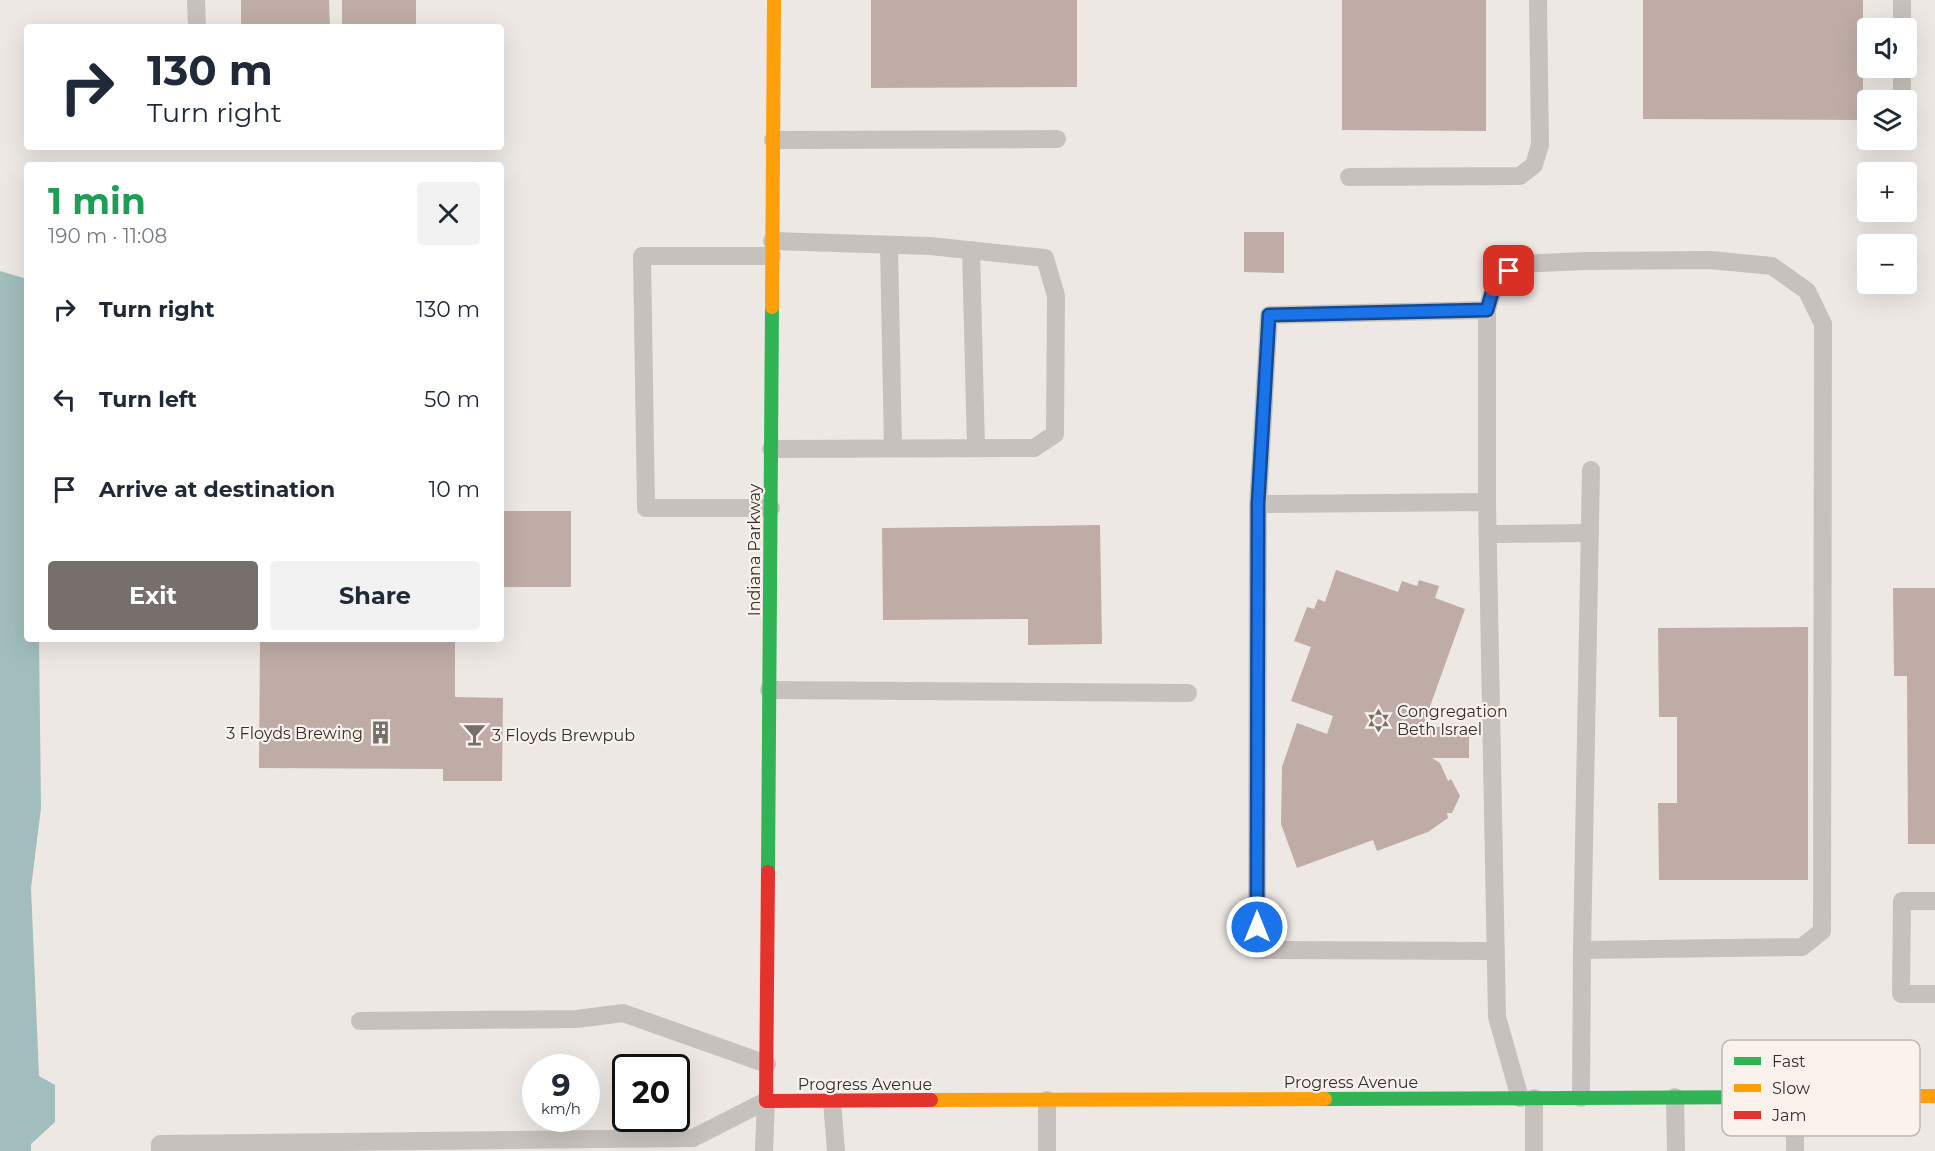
<!DOCTYPE html>
<meta charset="utf-8">
<style>
body{margin:0;font-family:Montserrat,sans-serif;background:#f2f2f3;color:#1f2937;height:100vh;display:flex;flex-direction:column;font-size:22px;white-space:nowrap}
*{box-sizing:border-box;margin:0}
p{font-size:20px;color:#747a83}
.icon{flex:none;width:33px;height:33px;fill:none;stroke:currentColor;stroke-width:2;stroke-linecap:round;stroke-linejoin:round}
.map{position:relative;flex:1;overflow:hidden}
.side{position:absolute;left:24px;top:162px;width:480px;height:480px;display:flex;flex-direction:column;background:#fff;border-radius:6px;box-shadow:0 6px 24px #0002}
.side>*{flex:none}
.hud{position:absolute;left:24px;top:24px;width:480px;height:126px;border-radius:6px;box-shadow:0 6px 24px #0002;background:#fff;color:#1f2937;overflow:hidden}
.buttons{position:absolute;left:1857px;top:18px;display:grid;gap:12px}
.buttons a{display:grid;place-items:center;width:60px;height:60px;border-radius:6px;background:#fff;box-shadow:0 6px 24px #0002;font-size:30px}
.speed{position:absolute;left:522px;top:1054px;display:flex;gap:12px;font-size:30px;font-weight:700;text-align:center}
.speed>*{display:grid;place-content:center;width:78px;height:78px;border-radius:50%;background:#fff;box-shadow:0 6px 24px #0002;line-height:1}
.speed small{font-size:15px;font-weight:400}
.speed .limit{border:3px solid #111;border-radius:9px;background:#fff;color:#111}
.pin{position:absolute;display:grid;place-items:center;width:51px;height:51px;color:#fff;margin:-26px;border-radius:12px;box-shadow:0 3px 9px #0006}
.me{position:absolute;width:66px;margin:-33px;rotate:0deg;stroke-linejoin:round;filter:drop-shadow(0 0 4px #0008)}
.turn{display:flex;align-items:center;gap:21px;height:126px;padding:0 24px;font-size:27px}
.turn .icon{width:78px;height:78px;stroke-width:2.5}
.turn b{display:block;font-size:42px;line-height:51px}
.round{display:grid;place-items:center;flex:none;width:63px;height:63px;border-radius:6px;background:#f2f2f3}
.overview{display:flex;align-items:center;justify-content:space-between;height:102px;padding:0 24px}
h1{font-size:36px;font-weight:700;line-height:45px;color:#1e9e55}
.primary-button{display:flex;gap:12px;margin-top:auto;padding:12px 24px}
.primary-button a{flex:1;height:69px;border-radius:6px;background:#776f6c;color:#fff;font-size:24px;font-weight:700;line-height:69px;text-align:center}
.primary-button a+a{background:#f2f2f3;color:#1f2937}
ul{padding:0;list-style:none}
li{display:flex;align-items:center;gap:18px;height:90px;padding:0 24px}
li div{flex:1}
li b{display:block;font-size:22px}
li em{font-style:normal}
.map>svg:first-child{display:block}
.water{fill:#a1bebc}
.building{fill:#bfaca7}
.lines{fill:none;stroke-linecap:round;stroke-linejoin:round}
.lane{stroke:#c7c1bd;stroke-width:18}
.fast{stroke:#30b455;stroke-width:14}
.slow{stroke:#ff9f0a;stroke-width:14}
.jam{stroke:#e5322d;stroke-width:14}
.route-casing{stroke:#114b97;stroke-width:15}
.route{stroke:#1a73e8;stroke-width:10}
.labels{text-anchor:middle;stroke-width:4.5;stroke-linejoin:round;paint-order:stroke}
.street-label{font-size:16px;fill:#382e2b;stroke:#f9f2ec}
.poi-label{font-size:16px;fill:#382e2b;stroke:#f9f2ec;text-anchor:start}
.key{fill:#f9f2ec;stroke:#bfb7b2;stroke-width:1.5}
.key-label{font-size:16px;fill:#382e2b}
</style>
<div class="map">
<svg width="1935" height="1151" viewBox="0 0 1935 1151">
<rect width="100%" height="100%" fill="#ede8e4"/>
<path class="water" d="M0 271 27 279V639H39L41 808 31 888 39 1076 55 1085V1122L31 1144V1151H0Z"/>
<g class="building">
<path d="M241 0H329L330 27H241Z"/>
<path d="M342 0H416V26L342 27Z"/>
<path d="M871 0H1077V87L871 88Z"/>
<path d="M1342 0H1486V131L1342 130Z"/>
<path d="M1643 0H1863V120L1643 119Z"/>
<path d="M1244 232H1284V273L1244 272Z"/>
<rect x="501" y="511" width="70" height="76"/>
<path d="M1100 525 1102 644 1028 645V619L883 620 882 528Z"/>
<path d="M1336 570 1398 592 1402 581 1417 586 1419 580 1439 586 1435 598 1465 609 1424 723 1435 727H1469V758H1432L1440 763 1448 781 1451 779 1460 796 1452 813H1447L1448 818 1428 832 1377 851 1373 840 1297 868 1281 824 1282 767 1297 723 1327 734 1333 716 1291 701 1311 647 1294 641 1307 607 1314 609 1318 599 1325 602Z"/>
<path d="M1893 588H1935V844H1908L1907 676H1894Z"/>
<path d="M1808 627V880H1659L1658 803H1677V717H1659L1658 628Z"/>
<path d="M260 639H455V697L503 698 502 781H443V769L259 768Z"/>
</g>
<g class="lines">
<g class="lane">
<path d="M196 0 197 27"/>
<path d="M1902 28V0"/>
<path d="M1902 93V68"/>
<path d="M773 140 1057 139"/>
<path d="M1349 177 1520 176 1534 165 1540 145 1538 0"/>
<path d="M889 245 893 448"/>
<path d="M971 250 976 448"/>
<path d="M1487 310 1496 279 1521 264 1584 261 1710 260 1772 266 1807 291 1823 324 1822 931 1802 947 1582 950"/>
<path d="M771 449 1034 448 1055 434 1056 296 1045 258 930 246 772 241"/>
<path d="M1258 504 1269 315 1487 310V502"/>
<path d="M771 508H646L642 256H772"/>
<path d="M1488 534 1590 533"/>
<path d="M769 690 1188 693"/>
<path d="M1935 901H1902L1901 994H1935"/>
<path d="M1496 951 1257 950 1258 504 1487 502 1497 1017 1520 1098"/>
<path d="M360 1021 577 1019 623 1013 767 1064"/>
<path d="M1675 1097 1676 1151"/>
<path d="M1534 1098V1151"/>
<path d="M1581 1098 1582 950 1591 470"/>
<path d="M832 1101 836 1151"/>
<path d="M160 1151V1144L693 1138 766 1101 764 1151"/>
<path d="M1047 1151V1100"/>
<path d="M1795 1151V1097"/>
</g>
<g class="fast">
<path d="M768 872 772 307"/>
<path d="M1325 1099 1785 1097"/>
</g>
<g class="slow">
<path d="M772 307 774 0"/>
<path d="M1785 1097 1935 1096"/>
<path d="M931 1100 1325 1099"/>
</g>
<path class="jam" d="M768 872 766 1101 931 1100"/>
</g>
<g class="lines">
<defs>
<path id="route" d="M1257 927 1258 504 1269 315 1487 310 1496 279 1509 271"/>
</defs>
<use href="#route" class="route-casing"/>
<use href="#route" class="route"/>
</g>
<defs>
<symbol id="synagogue-bare" viewBox="-9 -9 18 18"><path d="M0-6.5L5.6 3.2H-5.6ZM0 6.5L5.6-3.2H-5.6Z" fill="#776f6c" stroke="#f9f2ec" stroke-width="2.5" paint-order="stroke"/></symbol>
<symbol id="building-bare" viewBox="-9 -9 18 18"><path d="M-4-6H4V6H1V3H-1V6H-4ZM-2.5-4.3h1.7v1.8h-1.7ZM.8-4.3h1.7v1.8H.8ZM-2.5-1h1.7V.8h-1.7ZM.8-1h1.7V.8H.8Z" fill="#776f6c" stroke="#f9f2ec" stroke-width="2.5" paint-order="stroke"/></symbol>
<symbol id="bar-bare" viewBox="-9 -9 18 18"><path d="M-6-5H6L.8 .8V4.5H3.5V6h-7V4.5H-.8V.8Z" fill="#776f6c" stroke="#f9f2ec" stroke-width="2.5" paint-order="stroke"/></symbol>
</defs>
<g fill-rule="evenodd">
<use href="#synagogue-bare" x="1362" y="704" width="33" height="33"/>
<use href="#building-bare" x="364" y="716" width="33" height="33"/>
<use href="#bar-bare" x="458" y="718" width="33" height="33"/>
</g>
<g class="labels">
<g class="street-label">
<text transform="translate(754 550) rotate(-90)" y="6">Indiana Parkway</text>
<text x="1351" y="1088">Progress Avenue</text>
<text x="865" y="1090">Progress Avenue</text>
</g>
<g class="poi-label">
<text x="1397" y="717">Congregation<tspan x="1397" dy="18">Beth Israel</tspan></text>
<text x="363" y="739" text-anchor="end">3 Floyds Brewing</text>
<text x="492" y="741">3 Floyds Brewpub</text>
</g>
</g>
<rect x="1722" y="1040" width="198" height="96" rx="9" class="key"/>
<rect x="1734" y="1057" width="27" height="8" fill="#30b455"/>
<rect x="1734" y="1084" width="27" height="8" fill="#ff9f0a"/>
<rect x="1734" y="1111" width="27" height="8" fill="#e5322d"/>
<g class="key-label">
<text x="1772" y="1067">Fast</text>
<text x="1772" y="1094">Slow</text>
<text x="1772" y="1121">Jam</text>
</g>
</svg>
<div class="buttons">
<a><svg class="icon" aria-label="sound" viewBox="0 0 24 24"><path d="M4 9h4l5-4v14l-5-4H4zM17 9q2 3 0 6"/></svg></a>
<a><svg class="icon" aria-label="layers" viewBox="0 0 24 24"><path d="M12 4l9 5-9 5-9-5zM3 14l9 5 9-5"/></svg></a>
<a>+</a>
<a>−</a>
</div>
<div class="speed"><div>9<small>km/h</small></div><div class="limit">20</div></div>
<div class="pin" style="left:1509px;top:271px;background:#d93025"><svg class="icon" aria-label="arrive" viewBox="0 0 24 24"><path d="M6 21V4h12l-3 4 3 4H6"/></svg></div>
<svg class="me" style="left:1257px;top:927px" viewBox="-20 -20 40 40"><circle r="17" fill="#1a73e8" stroke="#fff" stroke-width="3"/><path d="M0-11L8 9 0 5-8 9z" fill="#fff"/></svg>
<div class="hud">
<div class="turn"><svg class="icon" aria-label="right" viewBox="0 0 24 24"><path d="M7 20v-9h11M14 6l5 5-5 5"/></svg><div><b>130 m</b>Turn right</div></div>
</div>
<section class="side">
<div class="overview"><div><h1>1 min</h1><p>190 m · 11:08</p></div><a class="round"><svg class="icon" aria-label="close" viewBox="0 0 24 24"><path d="M6 6l12 12M18 6L6 18"/></svg></a></div>
<ul>
<li><svg class="icon" aria-label="right" viewBox="0 0 24 24"><path d="M7 20v-9h11M14 6l5 5-5 5"/></svg><div><b>Turn right</b></div><em>130 m</em></li>
<li><svg class="icon" aria-label="left" viewBox="0 0 24 24"><path d="M17 20v-9H6M10 6l-5 5 5 5"/></svg><div><b>Turn left</b></div><em>50 m</em></li>
<li><svg class="icon" aria-label="arrive" viewBox="0 0 24 24"><path d="M6 21V4h12l-3 4 3 4H6"/></svg><div><b>Arrive at destination</b></div><em>10 m</em></li>
</ul>
<div class="primary-button"><a>Exit</a><a>Share</a></div>
</section>
</div>
